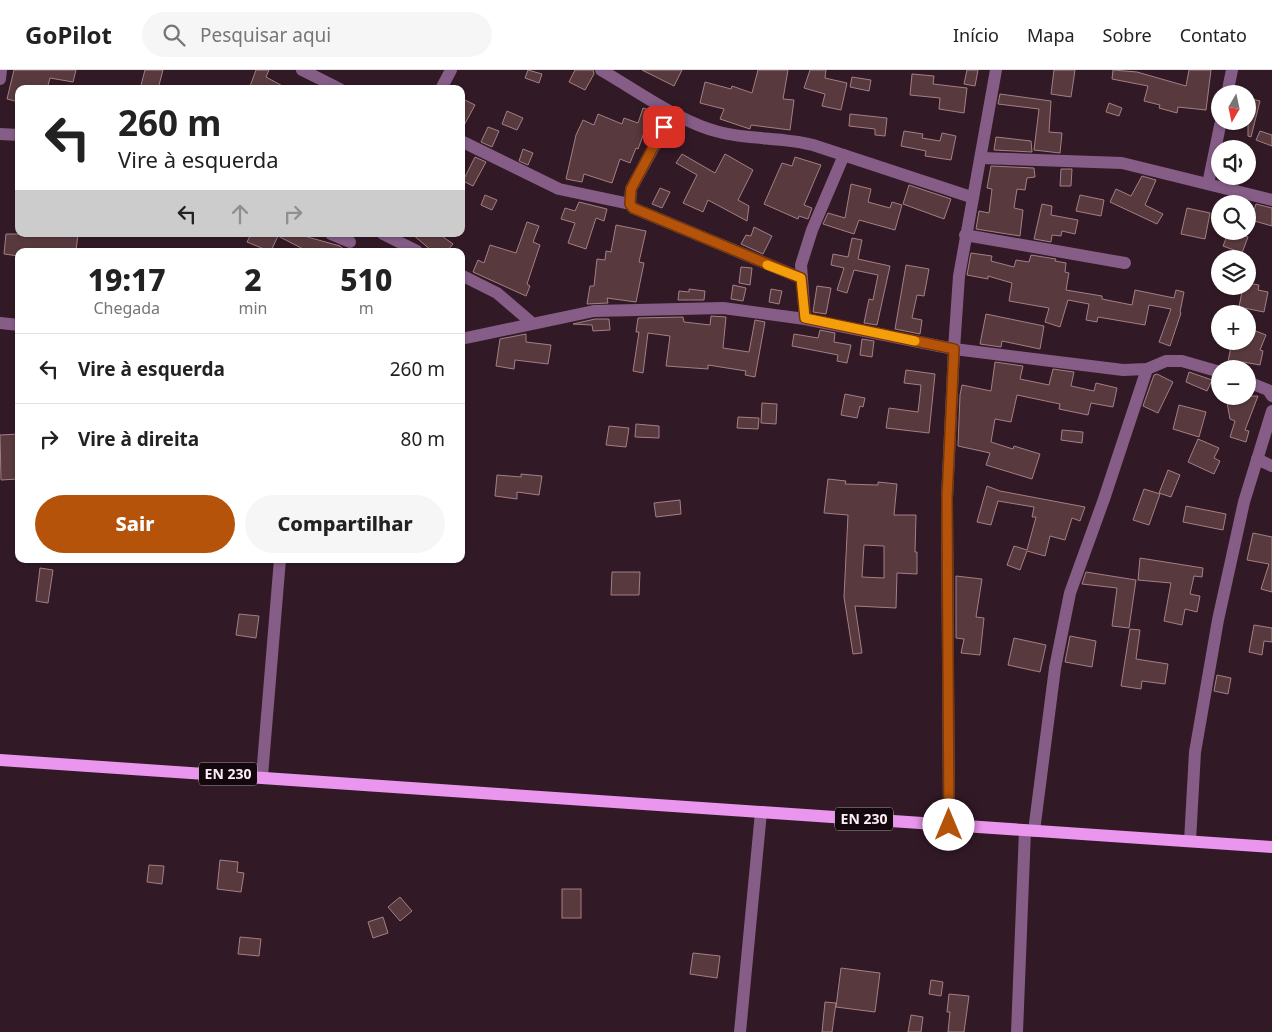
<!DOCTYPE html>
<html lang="pt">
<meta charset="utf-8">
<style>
body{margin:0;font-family:"Noto Sans",sans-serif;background:#f6f6f6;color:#222;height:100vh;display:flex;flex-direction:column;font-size:19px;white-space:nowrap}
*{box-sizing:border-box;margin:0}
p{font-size:16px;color:#767676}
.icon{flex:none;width:28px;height:28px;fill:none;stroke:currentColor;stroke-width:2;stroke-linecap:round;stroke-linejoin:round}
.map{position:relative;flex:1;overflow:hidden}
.side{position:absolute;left:15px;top:178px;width:450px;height:315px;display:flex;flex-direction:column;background:#fff;border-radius:10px;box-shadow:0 1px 4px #0004}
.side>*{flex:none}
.hud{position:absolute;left:15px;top:15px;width:450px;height:152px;border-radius:10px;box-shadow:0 1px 4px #0004;background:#fff;color:#222;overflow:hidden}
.needle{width:32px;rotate:189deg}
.fabs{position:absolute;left:1211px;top:15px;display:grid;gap:10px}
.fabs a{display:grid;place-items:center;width:45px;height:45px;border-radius:50%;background:#fff;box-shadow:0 1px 4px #0004;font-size:25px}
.pin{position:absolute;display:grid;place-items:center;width:42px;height:42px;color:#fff;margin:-21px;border-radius:10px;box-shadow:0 2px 8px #0006}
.me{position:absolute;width:55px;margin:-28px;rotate:0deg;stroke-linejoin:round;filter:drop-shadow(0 0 4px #0008)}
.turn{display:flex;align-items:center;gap:18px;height:105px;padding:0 20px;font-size:22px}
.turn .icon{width:65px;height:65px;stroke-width:2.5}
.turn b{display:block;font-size:35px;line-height:42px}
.lanes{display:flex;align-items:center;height:48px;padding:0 20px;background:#0003;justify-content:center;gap:25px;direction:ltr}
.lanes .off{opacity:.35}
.eta{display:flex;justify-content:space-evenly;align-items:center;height:85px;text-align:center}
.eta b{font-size:30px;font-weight:800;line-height:35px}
.primary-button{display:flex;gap:10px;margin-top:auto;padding:10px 20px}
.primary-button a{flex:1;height:58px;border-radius:30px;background:#b45309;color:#fff;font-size:20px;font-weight:800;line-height:58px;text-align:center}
.primary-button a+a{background:#f6f6f6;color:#222}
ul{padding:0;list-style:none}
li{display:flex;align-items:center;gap:15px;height:70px;padding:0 20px;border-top:1px solid #e0e0e0}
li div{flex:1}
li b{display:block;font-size:19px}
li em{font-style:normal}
header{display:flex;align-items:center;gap:30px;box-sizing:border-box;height:70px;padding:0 25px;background:#fff;border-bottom:1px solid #e0e0e0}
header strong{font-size:24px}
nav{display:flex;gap:28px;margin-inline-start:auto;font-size:18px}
.search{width:350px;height:45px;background:#f6f6f6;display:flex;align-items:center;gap:12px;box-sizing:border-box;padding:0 18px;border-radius:28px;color:#767676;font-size:19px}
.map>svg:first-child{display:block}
.building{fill:#583a3e;stroke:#a37f84;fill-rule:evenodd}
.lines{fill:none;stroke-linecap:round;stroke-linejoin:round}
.street{stroke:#855d87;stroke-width:12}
.primary{stroke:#ea96ee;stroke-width:12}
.route-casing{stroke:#753606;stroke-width:12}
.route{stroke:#b45309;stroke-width:9}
.slow{stroke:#f59e0b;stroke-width:9}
.labels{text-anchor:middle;stroke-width:5;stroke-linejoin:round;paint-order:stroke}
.shield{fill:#13080d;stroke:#b8a8af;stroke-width:1}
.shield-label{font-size:14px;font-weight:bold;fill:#ffedf5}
</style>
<header>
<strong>GoPilot</strong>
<div class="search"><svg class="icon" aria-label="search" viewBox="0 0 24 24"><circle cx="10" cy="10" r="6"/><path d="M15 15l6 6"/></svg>Pesquisar aqui</div>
<nav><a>Início</a><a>Mapa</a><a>Sobre</a><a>Contato</a></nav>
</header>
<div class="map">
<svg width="1272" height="962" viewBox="0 0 1272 962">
<rect width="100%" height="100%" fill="#321926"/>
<g class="building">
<path d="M14 0H76L73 12 50 8 47 19H19V32L7 29Z"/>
<path d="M145 0H163L158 19H140Z"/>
<path d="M256 0H269L266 7 288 19H249Z"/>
<path d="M528 0 542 4 539 13 525 8Z"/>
<path d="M575 0H593L594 4 585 20 569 12Z"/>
<path d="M642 0H682L674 16Z"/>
<path d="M758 0H788L783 29 794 30 790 60 751 55 750 59 720 49 724 39 700 33 705 12 731 19 732 16 752 23Z"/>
<path d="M810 0H826L825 8 847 13 841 40 822 36 825 24 804 18Z"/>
<path d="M967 0H978L975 16 964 14Z"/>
<path d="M1054 0H1075L1071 27 1051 24Z"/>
<path d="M1113 0 1137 2 1186 16 1189 0H1211L1206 40 1178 37 1177 43 1159 38 1160 35 1144 31 1148 16 1112 9Z"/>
<path d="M912 4 934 6 933 14 967 18 964 43 939 39 940 28 910 25Z"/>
<path d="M852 7 871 10 869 21 850 17Z"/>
<path d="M1000 24 1051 31 1049 62 1062 63 1060 83 1034 80 1039 39 998 34Z"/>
<path d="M461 28 475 35 461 61Z"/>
<path d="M1248 28 1260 31 1251 67 1248 66Z"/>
<path d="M1109 33 1122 38 1119 46 1106 42Z"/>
<path d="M643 38 652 41 638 79 636 78 630 93 620 89 612 113 584 104 582 112 566 109 576 65 583 50 594 55 598 44 622 54 624 48 638 53Z"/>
<path d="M507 41 523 48 517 60 502 54Z"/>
<path d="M850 44 887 48 885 66 875 65V59L849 56Z"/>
<path d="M488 57 499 61 492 77 481 72Z"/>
<path d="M904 61 923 64 922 68 940 71 942 63 956 66 951 90 925 86 926 81 901 76Z"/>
<path d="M1260 61 1272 65V76L1256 70Z"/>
<path d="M996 67 1031 71 1032 82 994 80Z"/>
<path d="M523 79 533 83 528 95 519 91Z"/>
<path d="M682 84 715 103 725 84 753 100 738 130 749 136 747 151 708 130 703 142 683 133 697 105 676 93Z"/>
<path d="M475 87 486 92 473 116 463 111Z"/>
<path d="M795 87 821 95 804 135 812 138 808 149 799 146 798 149 764 134 782 93 792 96Z"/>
<path d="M991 96 1034 98 1035 107 1027 108 1025 120 1017 119 1014 138 1023 140 1020 166 976 159 979 141 989 143 992 119 987 118Z"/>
<path d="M1061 99H1072L1071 116H1060Z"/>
<path d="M1142 106 1156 110 1145 135 1163 144 1157 154 1110 132 1116 119 1131 126Z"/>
<path d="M851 114 871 119 868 132 890 138 892 132 902 135 895 160 859 150 854 164 823 154 828 143 845 148Z"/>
<path d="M909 115 951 129 944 149 903 134Z"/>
<path d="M660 118 670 122 662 138 652 134Z"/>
<path d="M485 125 497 130 492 140 481 135Z"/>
<path d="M1080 125 1104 130 1101 146 1076 141Z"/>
<path d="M579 132 607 139 604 151 596 148 586 179 568 173 575 153 561 149 565 138 575 141Z"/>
<path d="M1042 134 1052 136 1051 145 1078 150 1075 164 1062 161 1061 166 1052 165 1051 172 1034 169Z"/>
<path d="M1256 134 1272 138V156L1251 150Z"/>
<path d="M1187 138 1210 143 1205 169 1181 164Z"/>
<path d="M527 152 539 156 533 172 540 175 527 214 530 216 526 226 473 202 478 190 484 193 490 175 516 183Z"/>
<path d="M616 155 646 161 639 192 644 193 636 232 607 228 608 233 587 234 590 216H594L597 189 605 190 606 181 611 182Z"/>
<path d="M754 157 772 166 763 184 741 174 746 165 751 166Z"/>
<path d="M1229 161 1248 167 1242 183 1223 176Z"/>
<path d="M6 164H78L76 181H19V186L4 184Z"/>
<path d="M251 164H306L304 166 340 176 346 181H307L278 166 271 181H269L247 172Z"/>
<path d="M412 164H439L453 174 447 181H432Z"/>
<path d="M852 168 862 170 858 189 890 196 877 255 864 253 869 229 873 230 878 205 854 200 847 223 837 220 844 198 831 195 833 184 848 187Z"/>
<path d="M971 183 992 186 991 191 1014 197 1016 190 1029 192 1031 185 1056 189 1055 191 1066 193 1065 202 1069 203 1066 220 1102 226V229L1132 235 1135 220 1174 228 1176 220 1184 222 1180 242 1181 243 1170 276 1159 272 1171 239 1149 235 1145 255 1098 247 1097 252 1086 250 1089 234 1068 230 1060 257 1045 252 1049 238 1009 231 1012 213 988 206V209L967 205Z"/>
<path d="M906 195 929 199 924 226 917 225 912 248 922 250 920 264 895 259Z"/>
<path d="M741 197 752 198 750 215 739 213Z"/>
<path d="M1248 213 1259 215 1258 220 1268 222 1264 242 1239 237 1243 216H1248Z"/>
<path d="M733 215 746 218 743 231 731 229Z"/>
<path d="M817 216 831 218 826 244 813 242Z"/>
<path d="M689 219 705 221 704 230H678L679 221 689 222Z"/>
<path d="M771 219 782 221 779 234 769 232Z"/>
<path d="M986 244 1044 256 1040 279 1002 271 1001 277 980 274Z"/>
<path d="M711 246 726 247 723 278 749 282 755 250 765 252 755 307 745 305 746 301 708 295V299L666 296 670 266 648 263 643 303 633 301 639 262H636L638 248 683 247 684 252 710 255Z"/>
<path d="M595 249H609L610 260 593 261 592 255 573 254Z"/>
<path d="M1248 258 1266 265 1260 280 1263 281 1260 295 1243 292 1242 299 1227 297 1232 271H1248Z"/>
<path d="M820 260 835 263 834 272 851 275 847 293 837 291 838 285 792 276 794 264 818 268Z"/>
<path d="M526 264V272L551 275 548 294 515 290 514 299 496 296 500 269Z"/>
<path d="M862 269 874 271 872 287 860 285Z"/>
<path d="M995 292 1023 296 1020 309 1049 315 1053 299 1074 302 1071 316 1094 321 1096 313 1117 318 1113 337 1091 333 1088 345 1059 339 1060 334 1017 325 1011 352 995 349 991 372 1013 379 1014 376 1040 384 1032 409 986 395 990 383 958 376 960 325 962 315 991 321Z"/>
<path d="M906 300 935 304 929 363 886 358 889 338 918 342 921 315 904 313Z"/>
<path d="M1189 302 1212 310 1207 321 1186 312Z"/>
<path d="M1157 304 1173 312 1158 343 1143 336 1154 305Z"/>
<path d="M845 324 865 328 863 337 860 336 857 348 841 345Z"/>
<path d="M1258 326 1245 360 1249 361 1246 372 1230 367 1235 351 1230 349 1226 327Z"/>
<path d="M762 333 777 334 776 354 761 353Z"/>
<path d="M1179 335 1206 342 1199 367 1173 359Z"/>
<path d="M738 347 759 348 758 359 737 358Z"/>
<path d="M636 354 659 356V368L635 367Z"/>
<path d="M609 356 629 358 626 377 606 375Z"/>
<path d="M1062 360 1083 362 1082 373 1061 370Z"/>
<path d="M19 364V409L1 410 0 365Z"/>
<path d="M1198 369 1219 378 1214 388 1220 391 1214 404 1188 392Z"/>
<path d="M1168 400 1180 405 1171 427 1159 423Z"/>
<path d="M521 404 542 406 539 425 517 422V429L495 426 497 405 521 407Z"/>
<path d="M828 409 846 411 845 414 878 415V412L897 414 894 445H916L915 482H917V504L897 503 896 538 855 536 862 583 853 584 844 527 848 445 824 443ZM864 475 884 476V508L862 507Z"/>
<path d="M987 416 1000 421 1085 437 1080 451 1072 448 1065 470 1050 466 1045 486 1027 481 1020 500 1007 495 1014 476 1027 480 1036 447H1032L1034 437 998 431 991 455 977 452Z"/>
<path d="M1144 419 1160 424 1149 455 1133 450Z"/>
<path d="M680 430 681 444 656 447 654 433Z"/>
<path d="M1186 436 1226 444 1223 460 1183 452Z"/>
<path d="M1253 463 1272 467V522L1261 519 1269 494 1247 490Z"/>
<path d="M1140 488 1203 498 1202 507 1194 506 1190 524 1200 526 1197 542 1185 539 1182 555 1164 551 1171 513 1138 510Z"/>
<path d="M40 498 53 500 48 533 36 531Z"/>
<path d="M612 502H640L639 525H611Z"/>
<path d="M1086 502 1136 510 1129 558 1112 556 1117 518 1082 514Z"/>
<path d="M956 506 982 509 976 547 984 548 980 585 961 583 964 569 956 568Z"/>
<path d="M239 544 259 546 256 568 236 565Z"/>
<path d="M1254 555 1272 558V572L1264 571 1262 585 1249 582Z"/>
<path d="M1130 559 1140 560 1136 589 1168 594 1165 614 1142 611 1141 619 1121 616Z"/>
<path d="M1070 566 1096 571 1092 597 1065 592Z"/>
<path d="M1014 568 1046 575 1040 602 1008 595Z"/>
<path d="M1217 605 1231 608 1228 624 1214 621Z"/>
<path d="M220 790 238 792 237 802 244 803 241 822 217 819Z"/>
<path d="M149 795 164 796 162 814 147 812Z"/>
<rect x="562" y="819" width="19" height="29"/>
<path d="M400 827 412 841 400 851 388 837Z"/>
<path d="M383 847 388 863 373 868 368 852Z"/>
<path d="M240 867 261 869 259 886 238 884Z"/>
<path d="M693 883 720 886 717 908 690 904Z"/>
<path d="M841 898 880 903 875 942 836 937Z"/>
<path d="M931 910 943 912 941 926 929 924Z"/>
<path d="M949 924 969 926 964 962H948L950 942H947Z"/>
<path d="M825 932 836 933 832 962H822Z"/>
<path d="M911 945 923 947 921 962H908Z"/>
</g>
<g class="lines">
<g class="street">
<path d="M302 0 340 19"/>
<path d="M601 0C636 20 681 53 719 62 750 70 782 67 813 75L971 127"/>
<path d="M0 9 1 0"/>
<path d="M441 19 451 0"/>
<path d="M1227 24 1232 0"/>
<path d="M673 42 631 119 630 134 633 138 801 208"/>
<path d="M0 64 19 65"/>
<path d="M461 71 559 119 630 134"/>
<path d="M981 88 1122 93 1272 130"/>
<path d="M1208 114 1221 51"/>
<path d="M331 164 350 172"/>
<path d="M383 164 417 181"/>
<path d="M965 165 1125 193"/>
<path d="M461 205 497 223 532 253"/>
<path d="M805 249 801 195 812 160 844 85"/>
<path d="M0 253 19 255"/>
<path d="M461 269 594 241 723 238 805 249 954 279 1123 300 1147 299 1166 291H1182L1220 302"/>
<path d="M1248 312 1268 320 1272 326"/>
<path d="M1257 389 1272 396"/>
<path d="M262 706 280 489"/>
<path d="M949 755 947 428 954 279 959 206 996 0"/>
<path d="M1034 761 1055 598 1070 523 1104 429 1147 299"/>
<path d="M1190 771 1195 682 1218 550 1244 432 1272 341"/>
<path d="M740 962 761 742"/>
<path d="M1017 962 1025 760"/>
</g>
<path class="primary" d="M0 690 1272 777"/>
</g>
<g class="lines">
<defs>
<path id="route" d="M664 57 631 119 630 134 633 138 801 208 805 248 954 279 947 428 949 755"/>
</defs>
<use href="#route" class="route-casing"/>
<use href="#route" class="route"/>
<path class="slow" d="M767 195 801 208 805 248 915 271"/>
</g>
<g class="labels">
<g class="shield">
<rect x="199" y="692.5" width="58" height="23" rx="4"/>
<rect x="835" y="737.5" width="58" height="23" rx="4"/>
</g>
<g class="shield-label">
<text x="228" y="709">EN 230</text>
<text x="864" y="754">EN 230</text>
</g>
</g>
</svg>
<div class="fabs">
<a><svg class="needle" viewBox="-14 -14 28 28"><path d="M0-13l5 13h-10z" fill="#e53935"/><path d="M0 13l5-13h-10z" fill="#767676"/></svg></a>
<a><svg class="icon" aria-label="sound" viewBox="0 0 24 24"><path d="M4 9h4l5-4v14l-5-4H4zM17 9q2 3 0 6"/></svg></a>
<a><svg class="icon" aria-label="search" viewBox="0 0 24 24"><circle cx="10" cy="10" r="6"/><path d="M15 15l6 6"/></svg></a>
<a><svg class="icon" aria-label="layers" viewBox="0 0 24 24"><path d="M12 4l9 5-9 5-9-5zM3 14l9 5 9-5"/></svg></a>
<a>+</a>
<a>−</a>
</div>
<div class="pin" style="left:664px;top:57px;background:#d93025"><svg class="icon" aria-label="arrive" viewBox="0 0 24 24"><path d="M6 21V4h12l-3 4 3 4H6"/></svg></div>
<svg class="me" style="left:949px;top:755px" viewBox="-20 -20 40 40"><circle r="19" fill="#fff"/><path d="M0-13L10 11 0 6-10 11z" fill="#b45309"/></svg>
<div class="hud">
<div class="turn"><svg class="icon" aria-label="left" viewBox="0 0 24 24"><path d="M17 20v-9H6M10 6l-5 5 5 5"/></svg><div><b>260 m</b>Vire à esquerda</div></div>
<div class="lanes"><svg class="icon" aria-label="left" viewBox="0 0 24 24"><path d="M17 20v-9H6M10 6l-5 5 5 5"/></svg><svg class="icon off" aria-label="ahead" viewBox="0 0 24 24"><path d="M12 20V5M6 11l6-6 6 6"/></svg><svg class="icon off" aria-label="right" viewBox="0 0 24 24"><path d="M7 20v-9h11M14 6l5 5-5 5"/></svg></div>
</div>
<section class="side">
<div class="eta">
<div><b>19:17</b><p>Chegada</p></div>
<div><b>2</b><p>min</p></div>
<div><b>510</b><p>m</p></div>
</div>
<ul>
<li><svg class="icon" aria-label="left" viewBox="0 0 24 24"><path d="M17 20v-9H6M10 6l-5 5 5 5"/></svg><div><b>Vire à esquerda</b></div><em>260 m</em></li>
<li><svg class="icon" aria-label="right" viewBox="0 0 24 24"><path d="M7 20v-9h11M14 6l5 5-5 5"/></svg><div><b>Vire à direita</b></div><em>80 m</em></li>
</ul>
<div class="primary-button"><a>Sair</a><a>Compartilhar</a></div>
</section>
</div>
